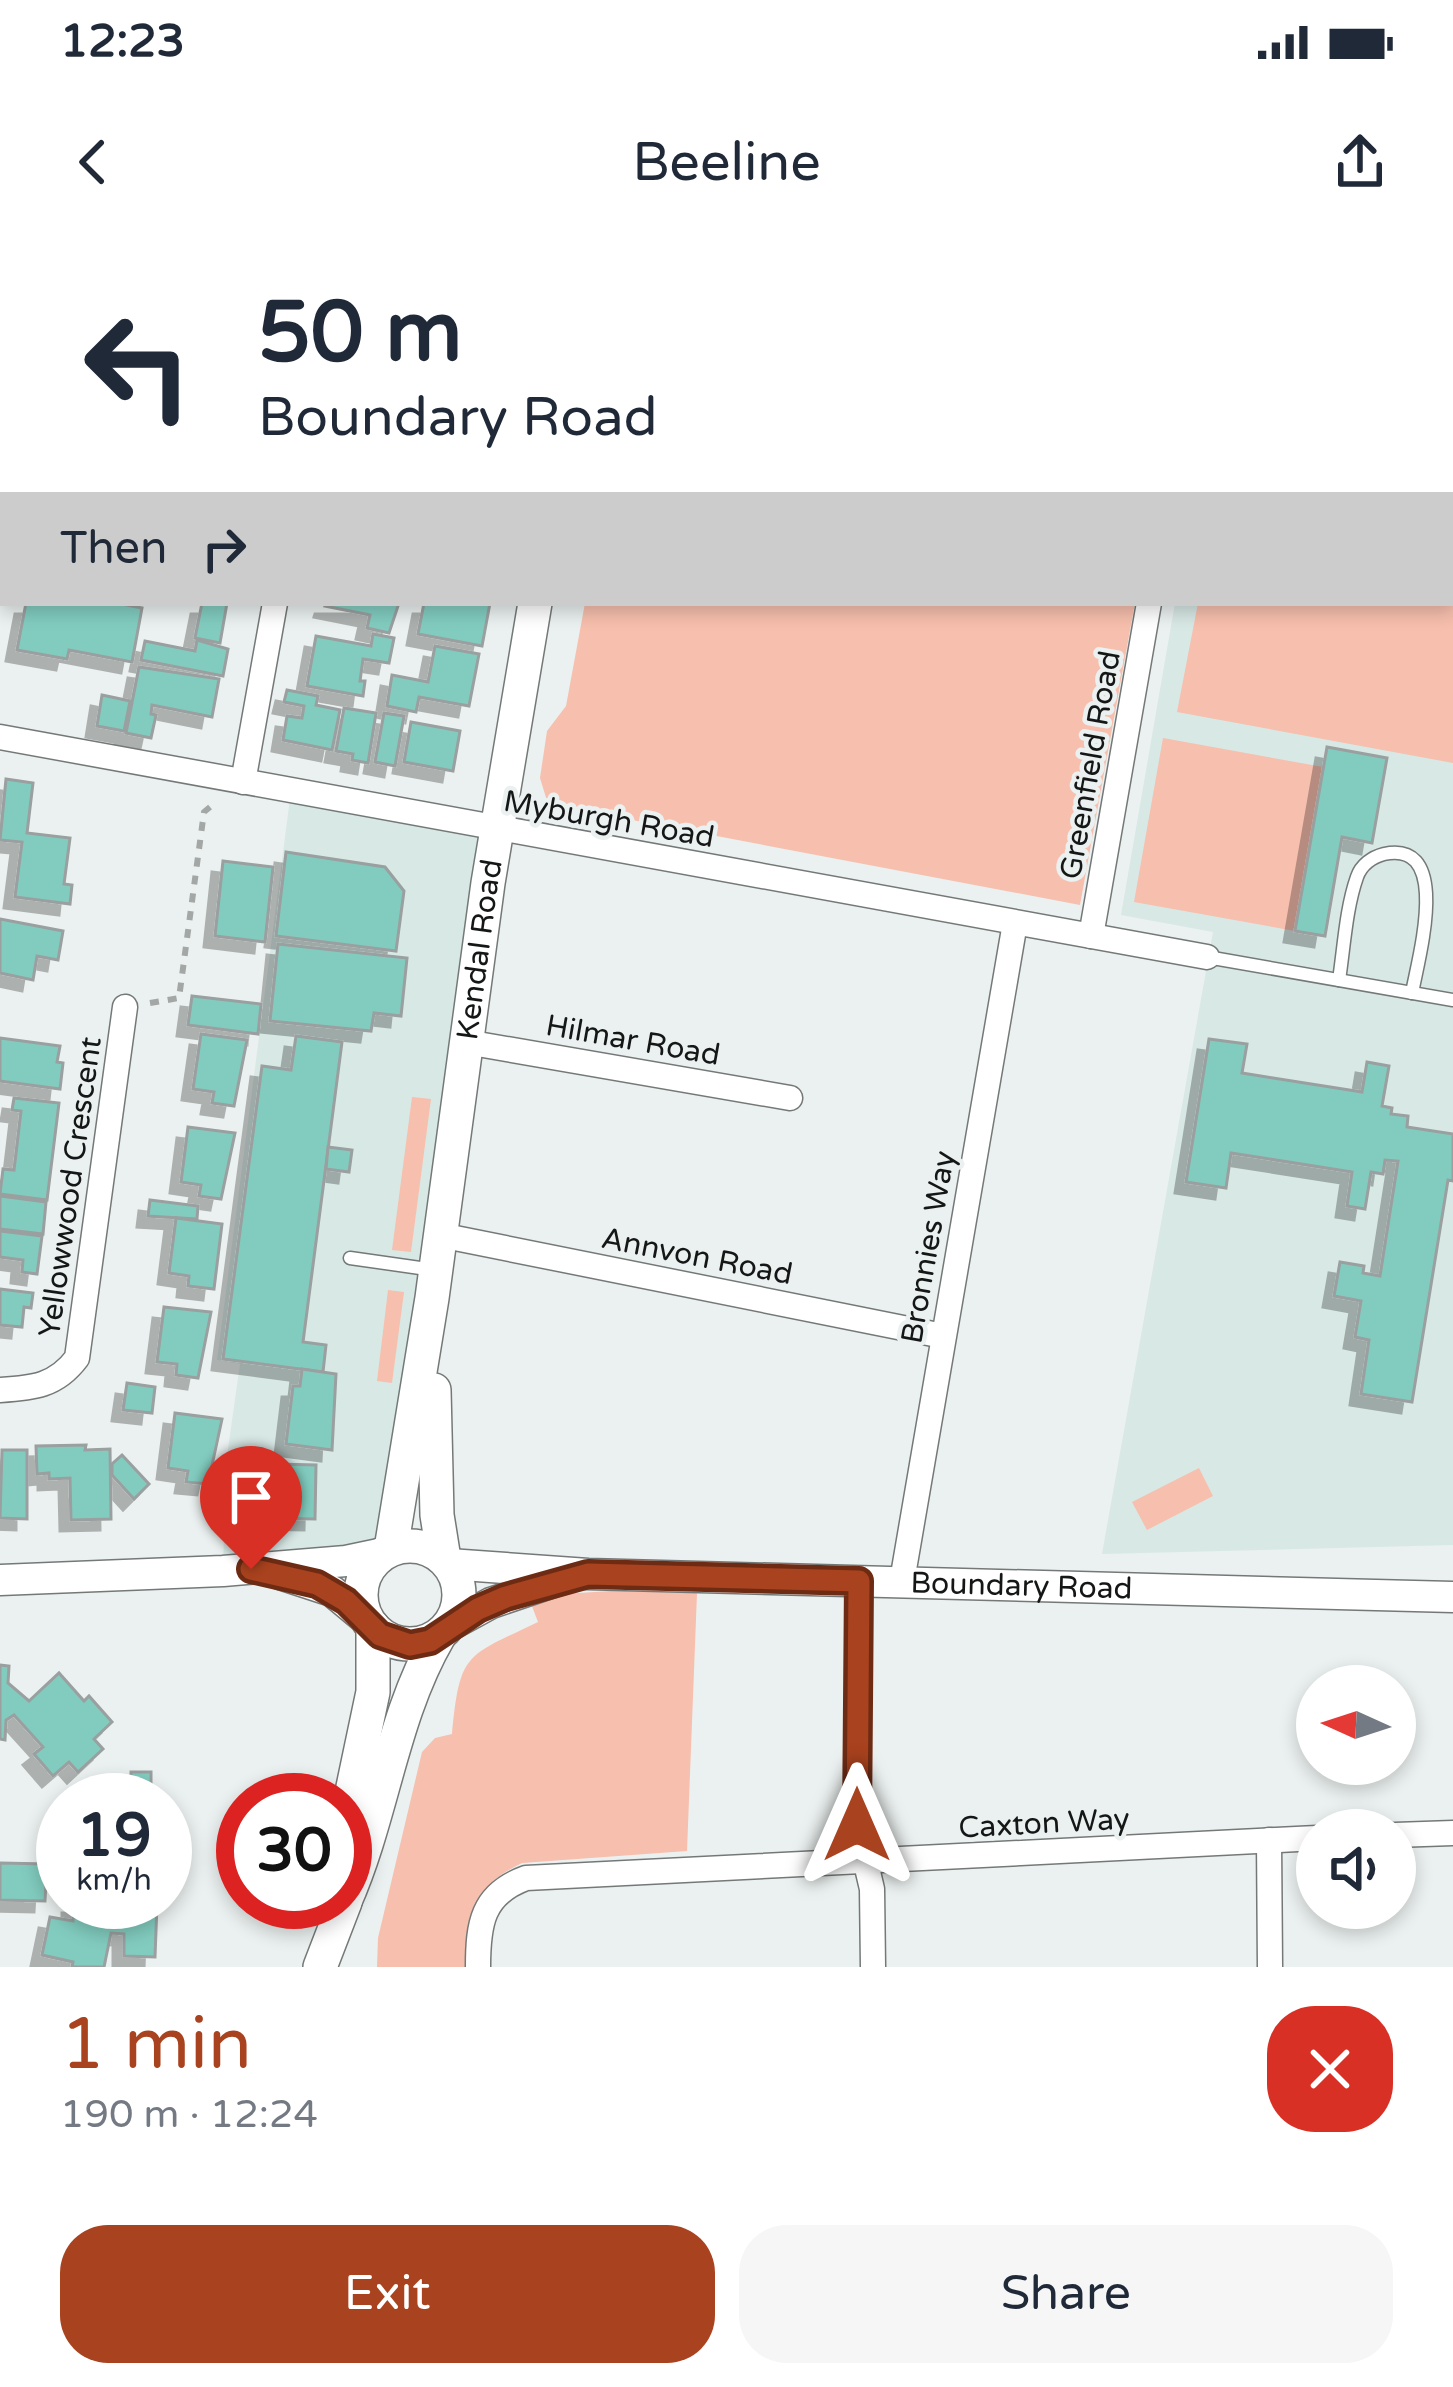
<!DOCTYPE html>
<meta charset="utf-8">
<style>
body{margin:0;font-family:"Varela Round",sans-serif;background:#f6f6f7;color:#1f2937;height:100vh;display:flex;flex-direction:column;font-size:45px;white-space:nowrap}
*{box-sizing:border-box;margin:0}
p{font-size:39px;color:#747a83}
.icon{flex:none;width:66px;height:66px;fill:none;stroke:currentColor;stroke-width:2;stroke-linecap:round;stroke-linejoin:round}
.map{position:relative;height:1727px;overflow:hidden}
.drawer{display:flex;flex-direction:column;background:#fff;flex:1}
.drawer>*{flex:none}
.hud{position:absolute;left:0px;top:0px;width:1455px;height:366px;box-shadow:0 6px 18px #0003;background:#fff;color:#1f2937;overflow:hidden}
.needle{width:78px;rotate:273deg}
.controls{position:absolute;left:1296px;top:1425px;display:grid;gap:24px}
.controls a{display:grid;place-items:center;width:120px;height:120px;border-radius:50%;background:#fff;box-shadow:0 6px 18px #0003;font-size:60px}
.speed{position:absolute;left:36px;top:1533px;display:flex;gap:24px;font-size:60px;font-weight:700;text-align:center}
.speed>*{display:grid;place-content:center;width:156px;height:156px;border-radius:50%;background:#fff;box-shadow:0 6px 18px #0003;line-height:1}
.speed small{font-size:30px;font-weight:400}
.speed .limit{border:18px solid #d22;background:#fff;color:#111}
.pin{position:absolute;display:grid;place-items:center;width:102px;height:102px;color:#fff;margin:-123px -51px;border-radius:50% 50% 50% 0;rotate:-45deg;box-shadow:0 0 12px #0007}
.pin .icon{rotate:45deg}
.me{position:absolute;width:132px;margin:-66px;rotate:0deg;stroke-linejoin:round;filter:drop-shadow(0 0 9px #0008)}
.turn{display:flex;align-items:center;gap:42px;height:252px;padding:0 60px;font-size:54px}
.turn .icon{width:156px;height:156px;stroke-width:2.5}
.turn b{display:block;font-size:84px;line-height:102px}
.then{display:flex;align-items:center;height:114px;padding:0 60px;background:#0003;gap:24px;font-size:45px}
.round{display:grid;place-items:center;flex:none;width:126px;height:126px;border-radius:48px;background:#f6f6f7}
.head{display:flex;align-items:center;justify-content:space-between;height:204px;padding:0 60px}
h1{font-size:72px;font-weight:600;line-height:90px;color:#a9421e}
.button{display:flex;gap:24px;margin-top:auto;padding:24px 60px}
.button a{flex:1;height:138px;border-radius:48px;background:#a9421e;color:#fff;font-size:48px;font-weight:600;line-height:138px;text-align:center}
.button a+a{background:#f6f6f7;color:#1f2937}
.status{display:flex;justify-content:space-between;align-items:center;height:84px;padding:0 60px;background:#fff;direction:ltr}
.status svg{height:33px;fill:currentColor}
header{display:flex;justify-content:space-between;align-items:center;height:156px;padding:0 60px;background:#fff;font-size:54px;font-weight:600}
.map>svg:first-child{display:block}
.built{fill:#d8e8e5}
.green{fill:#f7bfad}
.building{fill:#82ccbf;stroke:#9aa09f;stroke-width:3;filter:url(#shadow)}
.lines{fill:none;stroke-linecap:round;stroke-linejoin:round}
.service-casing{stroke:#747978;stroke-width:15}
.minor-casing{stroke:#747978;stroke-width:27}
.tertiary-casing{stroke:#747978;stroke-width:33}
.secondary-casing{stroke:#747978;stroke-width:36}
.path{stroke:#a3a8a7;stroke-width:6;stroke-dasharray:9 9;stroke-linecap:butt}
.service{stroke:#fff;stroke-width:12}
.minor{stroke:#fff;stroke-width:24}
.tertiary{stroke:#fff;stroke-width:30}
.secondary{stroke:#fff;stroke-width:33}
.route-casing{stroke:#6e2b14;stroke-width:30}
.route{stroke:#a9421e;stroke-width:21}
.labels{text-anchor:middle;stroke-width:9;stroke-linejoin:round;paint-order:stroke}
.street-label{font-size:30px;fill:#141716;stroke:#ebf1f0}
</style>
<div class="status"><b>12:23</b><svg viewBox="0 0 49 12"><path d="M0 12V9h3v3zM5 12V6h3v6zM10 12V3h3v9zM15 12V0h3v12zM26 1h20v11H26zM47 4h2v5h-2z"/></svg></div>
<header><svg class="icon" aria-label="back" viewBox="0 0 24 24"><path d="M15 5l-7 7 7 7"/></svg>Beeline<svg class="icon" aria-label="share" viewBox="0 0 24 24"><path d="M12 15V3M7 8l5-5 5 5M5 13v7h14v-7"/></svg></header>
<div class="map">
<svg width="1453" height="1727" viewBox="0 0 1453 1727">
<defs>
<filter id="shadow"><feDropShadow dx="-11" dy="11" stdDeviation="0" flood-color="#0004"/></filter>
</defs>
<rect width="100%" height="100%" fill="#ebf1f0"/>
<g class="built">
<path d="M1238 0H1453V1305L1102 1314 1213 692 1121 675 1175 363H1452V3H1238Z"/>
<path d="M291 551 497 590 391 1309 223 1331 226 1223 240 1124 217 1120Z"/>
</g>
<g class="green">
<path d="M652 0H1201L651 3Z"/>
<path d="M1265 0H1453V523L1177 472 1198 363H1452V3H1265Z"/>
<path d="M585 363H1135L1080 665 548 564 540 538 547 491 566 466Z"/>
<path d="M1163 498 1323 527 1295 691 1134 662Z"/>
<path d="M412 857 431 859 411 1012 392 1010Z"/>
<path d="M388 1050 404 1052 392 1143 377 1141Z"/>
<path d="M1199 1228 1213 1256 1147 1290 1132 1262Z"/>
<path d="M626 1350 697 1353 687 1611 522 1623C472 1647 466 1675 466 1727H377L378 1698 422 1512 435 1498 452 1494C460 1411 466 1417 538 1382L530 1361 547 1355Z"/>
</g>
<g class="building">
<path d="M26 363H117L142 368 132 422 69 410 67 419 17 410Z"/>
<path d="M202 363H227L220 403 195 398Z"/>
<path d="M326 363H399L389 393 367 388 370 375 325 366Z"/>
<path d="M424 363H490L482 406 418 394Z"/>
<path d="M373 394 394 398 389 423 363 419 360 441H365L363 456 307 446 316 396 371 406Z"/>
<path d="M197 400 228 409 223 436 141 420 145 401 195 411Z"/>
<path d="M435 406 479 414 469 466 419 457 416 472 387 466 392 435 428 442Z"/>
<path d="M139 427 219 439 212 477 152 465 151 474 156 475 151 498 126 493Z"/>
<path d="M287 450 318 456 316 465 340 470 332 510 283 500 287 476 302 478 304 466 284 462Z"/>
<path d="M102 455 130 461 124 491 97 486Z"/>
<path d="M344 468 376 473 368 523 352 520 353 514 336 511Z"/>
<path d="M384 473 404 476 395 526 375 522Z"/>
<path d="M411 482 460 491 453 531 404 522Z"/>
<path d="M1327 507 1387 518 1372 603 1342 597 1325 696 1295 691Z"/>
<path d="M6 539 33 543 27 593 70 598 64 644 72 645 70 664 15 657 22 602 0 600Z"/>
<path d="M286 612 385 627 404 651 396 711 276 696Z"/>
<path d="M223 621 273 627 265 702 215 696Z"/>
<path d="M0 679 63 691 58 720 37 716 33 740 0 733Z"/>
<path d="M278 704 407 718 401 776 374 773 371 791 270 781Z"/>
<path d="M192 756 261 764 258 794 188 785Z"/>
<path d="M201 794 247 800 234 866 212 863 214 852 193 849Z"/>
<path d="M296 796 342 802 303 1102 326 1105 323 1132 223 1119 262 826 291 830Z"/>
<path d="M0 798 60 806 57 822 63 823 60 849 0 841Z"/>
<path d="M1209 799 1247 804 1242 833 1362 852 1367 822 1389 826 1382 866 1392 868 1391 874 1408 876 1407 887 1453 894V941L1448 940 1412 1162 1361 1154 1369 1100 1355 1097 1361 1061 1334 1056 1340 1022 1364 1026 1363 1033 1380 1036 1398 921 1385 920 1383 934 1371 932 1365 969 1347 966 1352 932 1231 913 1226 948 1186 942Z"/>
<path d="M14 858 59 863 47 960 0 954 3 929 14 930 21 871 12 870Z"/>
<path d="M188 887 235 893 221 959 199 956 201 945 181 942Z"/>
<path d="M328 907 352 910 349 932 326 929Z"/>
<path d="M0 956 46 962 43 994 0 989Z"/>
<path d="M150 960 198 966 197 979 148 976Z"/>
<path d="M176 978 222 984 214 1049 188 1046 189 1036 169 1033Z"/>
<path d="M0 991 42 996 37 1034 22 1032 23 1020 0 1017Z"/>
<path d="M0 1049 33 1053 31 1068 24 1067 22 1087 0 1085Z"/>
<path d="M164 1067 211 1072 198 1138 176 1135 177 1124 157 1122Z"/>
<path d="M302 1129 336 1134 332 1210 286 1204 293 1146H300Z"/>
<path d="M127 1143 155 1147 152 1173 123 1170Z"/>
<path d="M175 1173 222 1179 208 1244 186 1242 188 1231 168 1228Z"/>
<path d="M86 1205 85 1210 110 1209 111 1279 71 1280 70 1238 49 1239V1233L37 1234 36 1206Z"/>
<path d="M2 1210H27V1279L0 1278Z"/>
<path d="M122 1215 149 1244 134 1259 112 1235V1224Z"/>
<path d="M226 1223 316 1225 315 1279 224 1277Z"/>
<path d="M0 1425 9 1426 8 1443 29 1461 59 1433 84 1461 89 1456 112 1482 94 1499 103 1509 78 1532 69 1522 53 1536 34 1514 43 1507 14 1475 6 1480 5 1500 0 1499Z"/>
<path d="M131 1532H151V1560H130Z"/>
<path d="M50 1588H63V1624H51Z"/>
<path d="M0 1623 47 1624 45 1661 0 1660Z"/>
<path d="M73 1662 157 1665 155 1717 124 1716V1694L111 1693 104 1727H72L73 1722 42 1715 50 1677 73 1681Z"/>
</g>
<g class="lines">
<defs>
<g id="service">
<path d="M1207 717 1453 760"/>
<path d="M1339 740C1344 707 1346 668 1357 637 1361 625 1372 617 1384 614 1453 599 1418 719 1412 753"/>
<path d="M350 1018 434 1030"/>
</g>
<g id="minor">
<path d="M22 3 23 0"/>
<path d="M340 3V0"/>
<path d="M1214 3 1215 0"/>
<path d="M0 122 3 106"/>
<path d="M0 497 1207 717"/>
<path d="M243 542 275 363"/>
<path d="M1091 696 1149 363"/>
<path d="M466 802 790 858"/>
<path d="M440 995 943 1096"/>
<path d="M0 1150C33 1148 56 1146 77 1118L125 767"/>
<path d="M859 1341 857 1585 872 1649 873 1727"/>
<path d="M902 1341 1015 683"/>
<path d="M1395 1595 1453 1593"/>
<path d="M1269 1600 1270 1727"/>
<path d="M478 1727C478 1684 482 1654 526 1638L1317 1598"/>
</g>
<g id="tertiary">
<path id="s1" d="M449 1324 588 1334 1453 1357"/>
<path d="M280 1334 332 1351 368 1381"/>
<path d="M0 1340 223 1331 346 1321 384 1313"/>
<path d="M449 1386 491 1363 559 1340"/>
</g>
<g id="secondary">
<path d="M601 3 602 0"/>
<path d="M434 1150 437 1275 444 1319"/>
<circle cx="410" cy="1355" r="49"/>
<path id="s2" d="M391 1309 432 1058 488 643 535 363"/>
<path d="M345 1585 373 1452V1387"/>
<path d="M345 1661C383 1575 391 1478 439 1396"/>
<path d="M320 1727 345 1662"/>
</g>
</defs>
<use href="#service" class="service-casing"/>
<use href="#minor" class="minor-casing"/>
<use href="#tertiary" class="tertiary-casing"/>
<use href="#secondary" class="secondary-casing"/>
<path class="path" d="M150 763 179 758 204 572 216 562"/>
<use href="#service" class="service"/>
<use href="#minor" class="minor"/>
<use href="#tertiary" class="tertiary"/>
<use href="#secondary" class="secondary"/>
</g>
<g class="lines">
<defs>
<path id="route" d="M251 1329 317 1344 346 1361 380 1395 410 1405 430 1401 478 1369 506 1357 588 1334 859 1341 857 1585"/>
</defs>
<use href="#route" class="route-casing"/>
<use href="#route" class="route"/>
</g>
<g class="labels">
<g class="street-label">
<text transform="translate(1090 525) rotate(-80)" y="10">Greenfield Road</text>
<text transform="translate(609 579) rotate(10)" y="10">Myburgh Road</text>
<text dy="10" stroke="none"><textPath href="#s2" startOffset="606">Kendal Road</textPath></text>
<text transform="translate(633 800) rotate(10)" y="10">Hilmar Road</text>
<text transform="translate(70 947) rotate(-82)" y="10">Yellowwood Crescent</text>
<text transform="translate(928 1007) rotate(-80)" y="10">Bronnies Way</text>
<text transform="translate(697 1016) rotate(11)" y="10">Annvon Road</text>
<text dy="10" stroke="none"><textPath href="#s1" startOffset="573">Boundary Road</textPath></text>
<text transform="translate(1044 1583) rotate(-3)" y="10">Caxton Way</text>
</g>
</g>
</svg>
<div class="controls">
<a><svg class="needle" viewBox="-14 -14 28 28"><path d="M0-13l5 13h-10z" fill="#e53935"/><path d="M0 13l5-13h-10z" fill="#747a83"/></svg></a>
<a><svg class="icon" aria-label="sound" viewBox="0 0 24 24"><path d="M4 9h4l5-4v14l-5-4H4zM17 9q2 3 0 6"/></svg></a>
</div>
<div class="speed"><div>19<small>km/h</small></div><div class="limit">30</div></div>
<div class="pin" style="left:251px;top:1329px;background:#d93025"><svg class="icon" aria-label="arrive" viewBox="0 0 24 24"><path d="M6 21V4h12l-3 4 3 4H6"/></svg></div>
<svg class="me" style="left:857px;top:1585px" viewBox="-20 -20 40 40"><path d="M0-17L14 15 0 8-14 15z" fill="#a9421e" stroke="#fff" stroke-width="4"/></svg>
<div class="hud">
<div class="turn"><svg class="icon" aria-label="left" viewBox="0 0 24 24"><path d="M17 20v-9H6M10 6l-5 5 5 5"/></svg><div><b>50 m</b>Boundary Road</div></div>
<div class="then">Then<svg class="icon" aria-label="right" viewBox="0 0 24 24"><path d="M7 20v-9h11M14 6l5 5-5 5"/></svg></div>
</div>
</div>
<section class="drawer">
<div class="head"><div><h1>1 min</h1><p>190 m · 12:24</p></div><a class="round" style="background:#d93025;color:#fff"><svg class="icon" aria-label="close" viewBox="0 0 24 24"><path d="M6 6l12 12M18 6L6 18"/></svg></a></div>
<div class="button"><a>Exit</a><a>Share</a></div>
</section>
